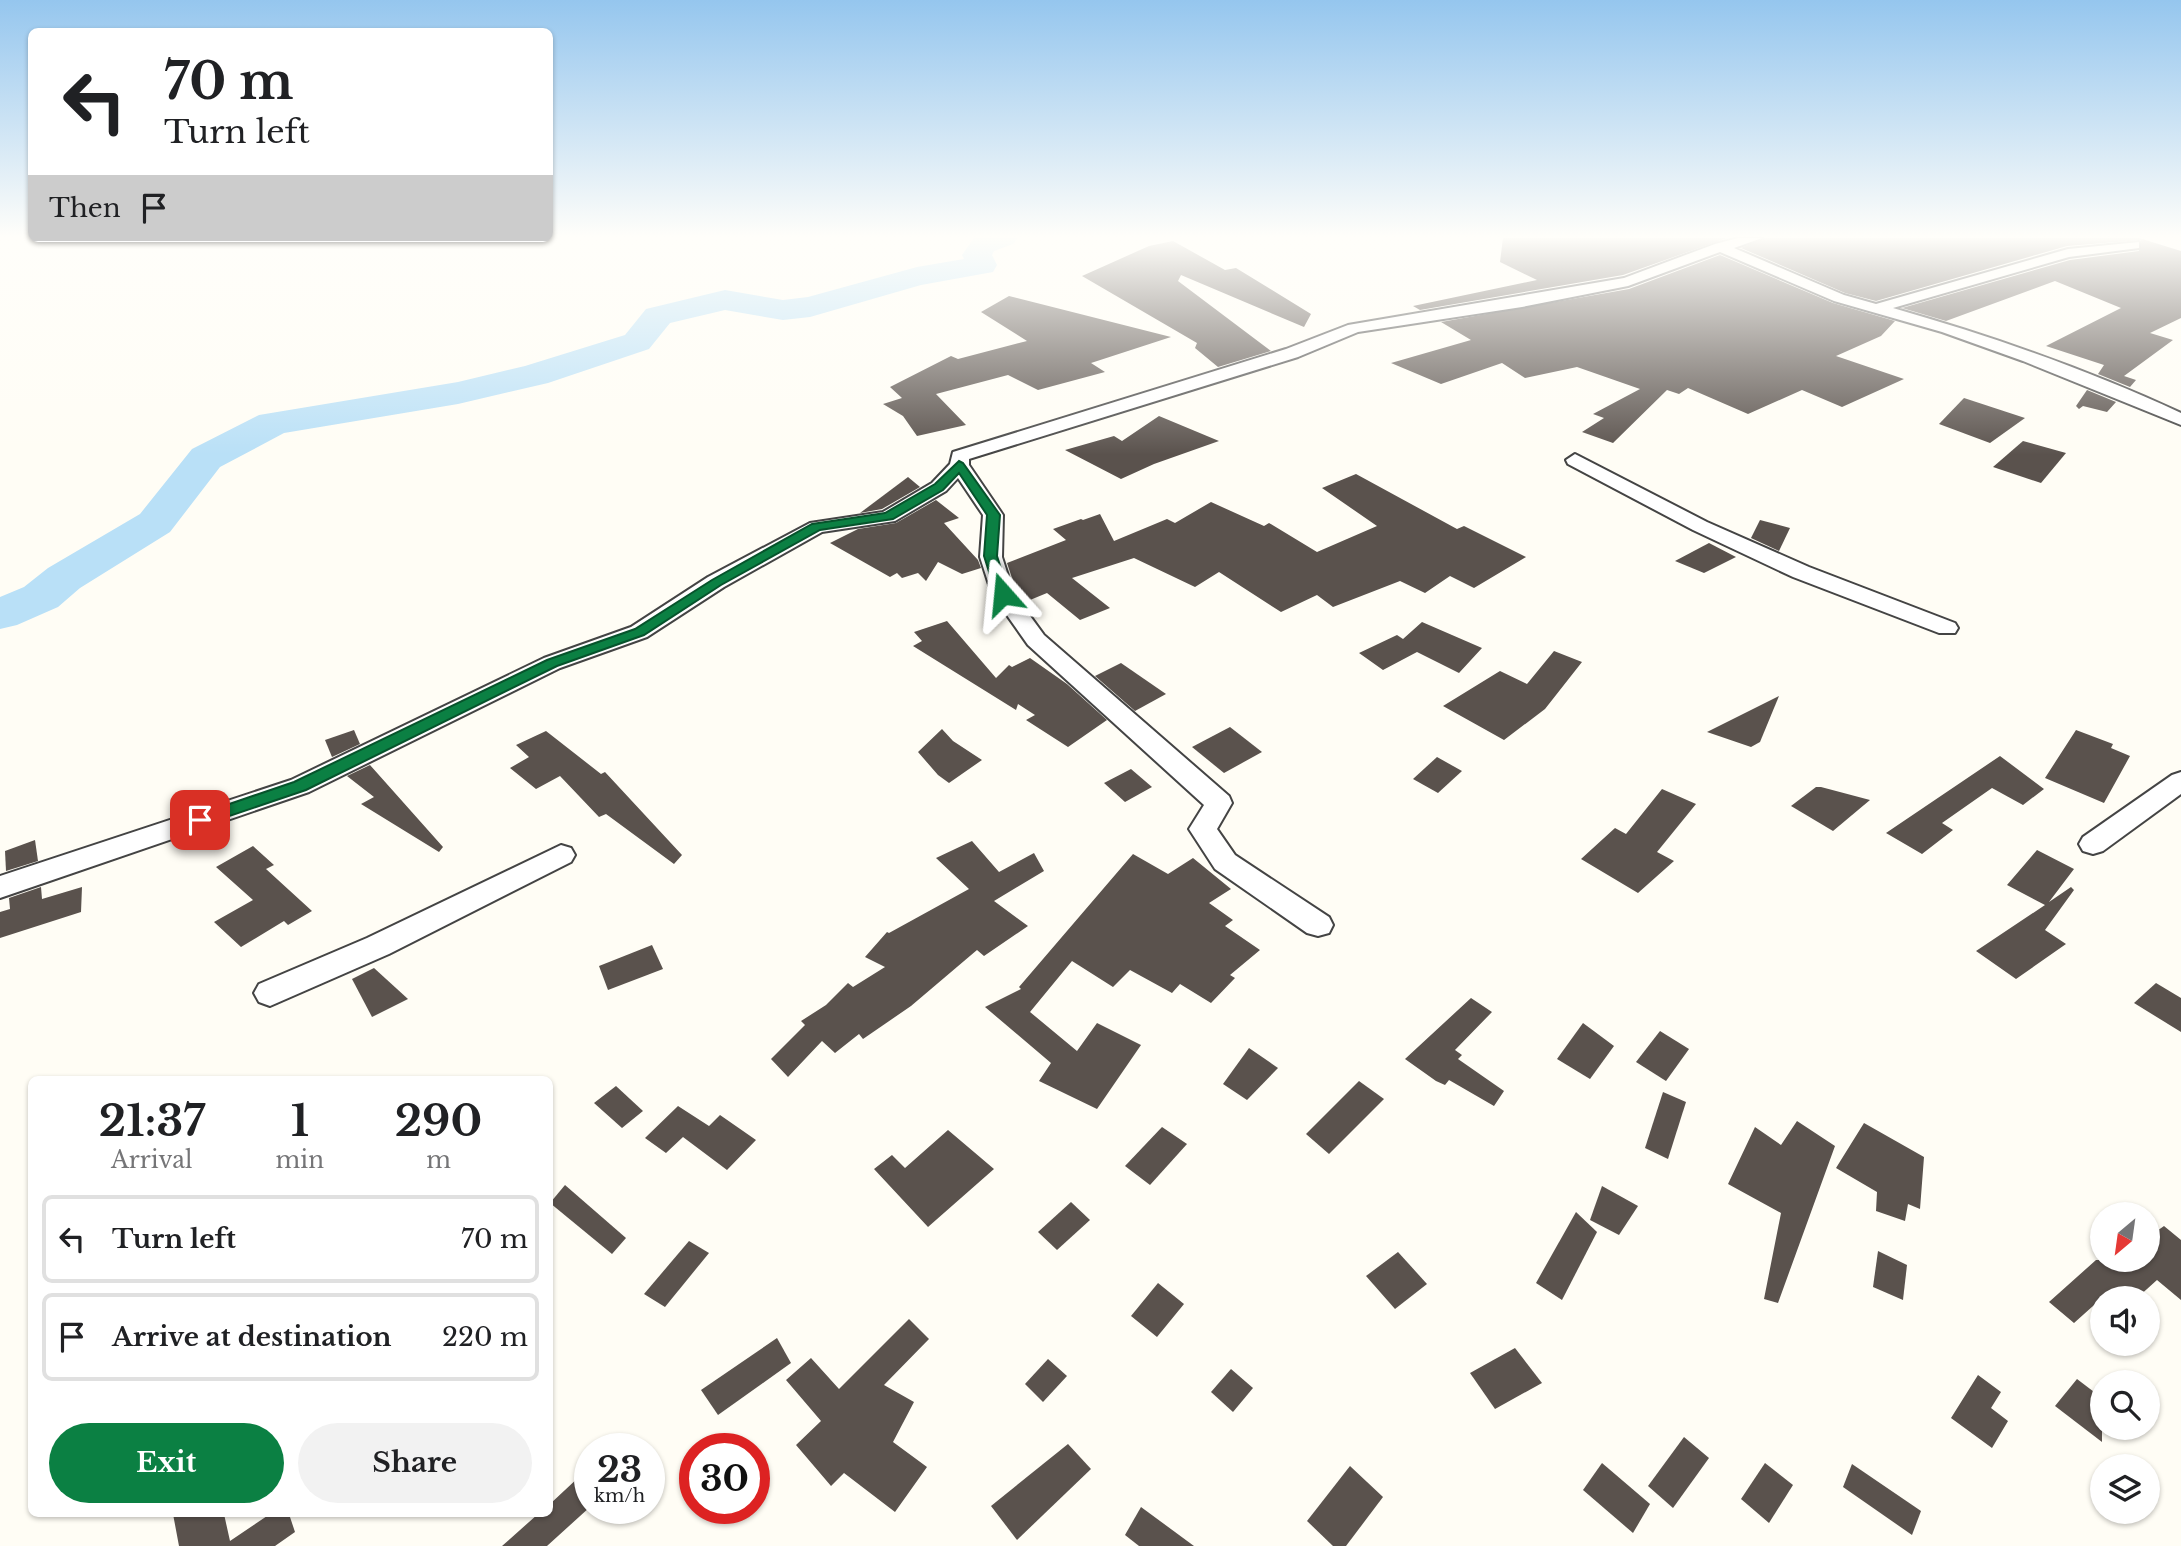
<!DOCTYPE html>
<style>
body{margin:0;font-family:"Libre Baskerville",serif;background:#f2f2f2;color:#202124;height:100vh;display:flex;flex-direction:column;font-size:26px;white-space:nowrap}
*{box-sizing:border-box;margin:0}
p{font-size:23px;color:#757577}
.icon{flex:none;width:38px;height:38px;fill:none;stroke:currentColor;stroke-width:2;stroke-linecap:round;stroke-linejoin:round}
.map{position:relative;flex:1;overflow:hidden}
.details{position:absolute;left:28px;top:1076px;width:525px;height:441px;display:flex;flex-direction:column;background:#fff;border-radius:10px;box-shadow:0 2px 5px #0004}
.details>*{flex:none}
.guide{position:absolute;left:28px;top:28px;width:525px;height:214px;border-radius:10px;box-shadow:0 2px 5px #0004;background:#fff;color:#202124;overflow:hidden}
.needle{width:46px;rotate:209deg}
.fabs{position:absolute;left:2090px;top:1202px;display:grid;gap:14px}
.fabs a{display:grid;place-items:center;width:70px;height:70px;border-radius:50%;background:#fff;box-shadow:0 2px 5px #0004;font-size:35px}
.speed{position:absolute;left:574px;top:1433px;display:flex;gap:14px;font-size:35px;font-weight:700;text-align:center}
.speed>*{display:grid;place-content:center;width:91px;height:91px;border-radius:50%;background:#fff;box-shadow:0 2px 5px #0004;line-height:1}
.speed small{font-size:18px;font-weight:400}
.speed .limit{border:10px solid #d22;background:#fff;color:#111}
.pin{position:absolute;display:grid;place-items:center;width:60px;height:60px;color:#fff;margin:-30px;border-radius:14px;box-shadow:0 4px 10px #0006}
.me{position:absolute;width:77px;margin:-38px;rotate:342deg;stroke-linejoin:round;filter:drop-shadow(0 0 5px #0008)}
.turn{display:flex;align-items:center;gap:24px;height:147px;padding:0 21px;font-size:32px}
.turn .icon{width:91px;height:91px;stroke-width:2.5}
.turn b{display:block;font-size:49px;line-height:60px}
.then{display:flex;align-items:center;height:66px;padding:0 21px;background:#0003;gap:14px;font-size:26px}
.eta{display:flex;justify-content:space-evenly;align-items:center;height:119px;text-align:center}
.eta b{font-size:42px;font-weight:700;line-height:49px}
.button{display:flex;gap:14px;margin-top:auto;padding:14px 21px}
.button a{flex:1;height:80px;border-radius:42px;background:#0b8043;color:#fff;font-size:28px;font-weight:700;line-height:80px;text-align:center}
.button a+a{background:#f2f2f2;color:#202124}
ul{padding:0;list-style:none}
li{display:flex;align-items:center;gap:21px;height:88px;margin:0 14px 10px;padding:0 7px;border:4px solid #e0e0e0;border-radius:10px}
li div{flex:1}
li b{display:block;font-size:26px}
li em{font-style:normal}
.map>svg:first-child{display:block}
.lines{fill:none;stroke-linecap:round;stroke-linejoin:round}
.river{fill:#b9e0f7;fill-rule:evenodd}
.building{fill:#5a524d}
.minor-casing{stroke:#444;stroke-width:4}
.minor{fill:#fff;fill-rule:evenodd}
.route{fill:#0b8043;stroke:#07532c;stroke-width:2}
</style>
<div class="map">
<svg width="2181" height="1546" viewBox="0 0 2181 1546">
<rect width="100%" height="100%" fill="#fffdf5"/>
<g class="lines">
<path class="river" d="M974 238H1018L1013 244 994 251 992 255 997 265 993 272 921 285 810 317 783 320 725 310 670 323 649 349 548 383 458 404 284 433 220 467 170 532 80 588 58 607 17 625 0 629V597L24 587 48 568 140 514 192 449 259 415 458 382 525 366 625 335 646 309 725 290 783 300 808 297 917 267 964 259 962 255Z"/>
</g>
<g class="building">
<path d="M1503 238H1727L1623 275 1420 310 1413 306 1537 280 1500 262Z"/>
<path d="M1764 238H2139L2181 251V318L2150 333 2173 340 2124 376 2136 380 2130 387 2098 374 2104 365 2046 346 2121 308 2055 281 1946 321 1902 308 2070 260 2139 251 2141 240 2067 246 1876 301 1845 293 1741 248Z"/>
<path d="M1173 241 1225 270 1236 268 1311 314 1304 327 1181 275 1178 281 1271 351 1218 367 1195 348 1197 343 1082 276 1149 246Z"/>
<path d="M1720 255 1833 303 1895 321 1881 336 1836 356 1904 379 1842 407 1802 390 1748 414 1688 388 1679 394 1667 390 1613 443 1582 432 1604 418 1593 414 1640 389 1577 367 1525 378 1502 363 1441 384 1391 363 1471 340 1441 322 1629 289Z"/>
<path d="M1009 296 1171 337 1091 363 1105 372 1038 390 1008 375 936 394 966 425 917 436 903 416 883 404 902 398 890 387 951 356 958 359 1027 341 981 312Z"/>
<path d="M2087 390 2116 402 2107 412 2083 406 2079 409 2076 406Z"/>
<path d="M1964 398 2025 418 1990 443 1939 424Z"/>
<path d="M1159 416 1219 441 1154 464 1121 479 1065 450 1114 436 1122 441Z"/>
<path d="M2023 441 2066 453 2041 483 1993 467Z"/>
<path d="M1356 474 1457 529 1464 526 1526 557 1474 588 1450 576 1425 593 1400 581 1333 607 1317 595 1281 612 1219 572 1195 587 1134 558 1072 578 1110 608 1080 620 1047 593 1030 600 1015 587 1007 563 1066 540 1053 529 1081 519 1083 520 1100 514 1114 541 1167 519 1175 523 1211 502 1264 526 1269 523 1317 552 1377 526 1322 488Z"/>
<path d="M908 477 920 487 882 509 860 513Z"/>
<path d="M936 500 959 518 944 523 978 560 981 568 962 574 938 562 926 581 918 573 902 578 897 573 890 577 830 543 858 529 896 523Z"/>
<path d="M1760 520 1790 528 1779 551 1751 538Z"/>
<path d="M1709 543 1736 557 1704 573 1675 561Z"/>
<path d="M947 621 996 678 1009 665 1012 667 1030 658 1067 684 1107 720 1068 747 1026 720 1035 715 1018 704 1016 710 913 646 922 641 914 632Z"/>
<path d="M1422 622 1482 648 1459 673 1417 652 1383 670 1359 653 1397 635 1403 639Z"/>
<path d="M1554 651 1582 662 1545 709 1504 740 1443 706 1500 671 1527 684Z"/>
<path d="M1121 663 1166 694 1135 711 1095 676Z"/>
<path d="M1779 696 1760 742 1751 747 1707 732Z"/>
<path d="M1230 727 1262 752 1224 773 1192 747Z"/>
<path d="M942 729 953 741 982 760 949 783 938 775 918 752Z"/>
<path d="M354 730 360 744 332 757 325 740Z"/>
<path d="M2076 730 2113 744 2111 748 2130 756 2104 803 2045 778Z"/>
<path d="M546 731 601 774 605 772 682 855 674 864 606 814 599 817 560 776 536 789 510 768 529 757 516 745Z"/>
<path d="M2000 756 2044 789 2023 805 1992 788 1942 823 1953 830 1922 854 1886 833Z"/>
<path d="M1437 757 1462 771 1438 793 1413 779Z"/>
<path d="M370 765 443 847 439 852 361 804 374 797 347 776Z"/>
<path d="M1131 769 1152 787 1125 802 1104 783Z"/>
<path d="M1816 787H1821L1870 800 1833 831 1791 806Z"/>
<path d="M1662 789 1696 804 1657 852 1674 861 1638 893 1581 859 1615 828 1626 834Z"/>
<path d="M35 840 38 861 6 871 5 851Z"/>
<path d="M972 841 999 872 1034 853 1044 871 994 901 1028 926 984 956 977 950 911 1006 863 1039 859 1034 835 1053 822 1041 788 1077 771 1059 805 1025 801 1021 826 1005 848 983 853 987 885 967 865 957 887 932 889 933 969 889 936 858Z"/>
<path d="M253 846 274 865 266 869 312 911 288 925 284 921 241 947 214 922 253 900 216 867Z"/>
<path d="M2037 850 2074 869 2049 902 2071 887 2074 890 2045 930 2066 944 2016 979 1976 951 2045 905 2007 885Z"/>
<path d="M1133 854 1168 874 1193 858 1231 889 1209 903 1233 920 1225 926 1260 950 1230 975 1235 978 1211 1003 1180 984 1172 993 1130 970 1113 987 1072 961 1030 1012 1077 1051 1097 1023 1141 1045 1097 1109 1039 1081 1051 1063 985 1007 1021 989 1019 987Z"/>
<path d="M41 887 42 899 82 887 81 912 0 938V912L10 909 9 898Z"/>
<path d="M652 945 663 969 608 990 599 966Z"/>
<path d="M374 968 408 999 372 1017 352 979Z"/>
<path d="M2156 983 2181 998V1032L2134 1003Z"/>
<path d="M1471 998 1492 1012 1455 1050 1462 1055 1458 1059 1504 1091 1494 1106 1449 1080 1445 1085 1436 1081 1405 1059Z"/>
<path d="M1583 1023 1614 1046 1590 1079 1557 1059Z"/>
<path d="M1660 1031 1689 1049 1666 1081 1636 1062Z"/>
<path d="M1249 1048 1278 1068 1247 1100 1223 1084Z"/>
<path d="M1359 1081 1384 1099 1329 1154 1306 1134Z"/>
<path d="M616 1086 643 1111 622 1128 594 1103Z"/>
<path d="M1663 1092 1686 1102 1668 1159 1645 1148Z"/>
<path d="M678 1106 709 1126 720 1115 756 1140 727 1170 683 1137 666 1153 645 1138Z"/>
<path d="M1797 1121 1835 1146 1778 1303 1764 1299 1781 1213 1728 1184 1755 1127 1781 1145Z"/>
<path d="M1864 1123 1924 1157 1920 1209 1908 1204 1905 1221 1876 1211 1877 1192 1836 1168Z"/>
<path d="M1162 1127 1187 1144 1150 1185 1125 1166Z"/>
<path d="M948 1130 994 1169 928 1227 874 1169 892 1155 905 1168Z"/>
<path d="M565 1185 626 1238 612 1254 550 1203Z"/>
<path d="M1602 1186 1638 1206 1619 1235 1590 1220Z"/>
<path d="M1071 1202 1090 1220 1057 1250 1038 1232Z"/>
<path d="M1576 1212 1597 1232 1562 1300 1536 1283Z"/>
<path d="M2164 1226 2181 1240V1300L2157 1280 2137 1298H2124L2112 1289 2074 1323 2049 1302 2096 1260H2147V1238Z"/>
<path d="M689 1241 709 1253 665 1307 644 1294Z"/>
<path d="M1878 1251 1907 1265 1903 1300 1873 1287Z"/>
<path d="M1398 1252 1427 1284 1395 1309 1366 1276Z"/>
<path d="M1158 1283 1184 1304 1157 1337 1131 1316Z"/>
<path d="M909 1319 929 1339 884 1385 914 1402 893 1442 927 1467 895 1512 844 1473 831 1486 796 1445 821 1421 786 1380 811 1358 839 1389Z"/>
<path d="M777 1338 791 1363 718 1415 701 1390Z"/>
<path d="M1515 1348 1542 1383 1495 1409 1470 1373Z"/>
<path d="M1048 1359 1067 1376 1043 1402 1025 1384Z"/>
<path d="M1231 1369 1253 1388 1233 1412 1211 1392Z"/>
<path d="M1978 1375 2001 1392 1991 1408 2008 1421 1992 1448 1951 1418Z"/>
<path d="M2077 1379 2102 1398V1442L2055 1406Z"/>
<path d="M1684 1437 1709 1458 1673 1508 1648 1486Z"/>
<path d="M1068 1444 1091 1469 1017 1540 991 1506Z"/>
<path d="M1602 1463 1650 1504 1633 1533 1583 1490Z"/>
<path d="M1765 1463 1793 1485 1769 1523 1741 1499Z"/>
<path d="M1852 1464 1921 1511 1912 1535 1843 1487Z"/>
<path d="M1350 1466 1383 1497 1346 1546H1333L1307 1521Z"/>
<path d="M580 1476 590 1490V1507L547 1546H502L538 1514H550V1504Z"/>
<path d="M1141 1507 1194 1546H1139L1125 1535Z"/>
<path d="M173 1514H224L230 1541 270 1514H289L295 1532 275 1546H179Z"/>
</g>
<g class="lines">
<defs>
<g id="minor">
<path d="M1738 238H1762L1734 248 1844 295 1876 304 2068 249 2139 242V248L2069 257 1893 308C1991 336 2089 370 2181 413V425L2023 361 1942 332 1834 301 1720 252 1628 286 1522 307 1358 332 1298 357 969 459V465L1003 515 1002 557 1014 594 1044 635 1229 796 1232 803 1217 829 1235 855 1329 917 1333 925 1329 933 1318 936 1307 933 1215 869 1189 829 1204 805 1028 645 992 594 980 557 983 515 958 478 946 491 895 521 822 532 724 587 647 637 560 668 309 792 0 898V876L291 780 544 658 631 627 708 577 810 523 883 512 932 483 950 464 953 452 1286 349 1348 325 1624 278 1715 244Z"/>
<path d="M1575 454 1707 522 1809 567 1955 623 1958 628 1955 633H1939L1793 577 1693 530 1568 464 1566 460Z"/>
<path d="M2181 772V794L2103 851 2093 854 2083 851 2079 844 2083 837 2172 775Z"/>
<path d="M561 845 571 848 575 855 571 862 389 954 270 1006 259 1002 254 993 259 984 367 938Z"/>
</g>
</defs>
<use href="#minor" class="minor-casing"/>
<use href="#minor" class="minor"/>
</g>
<linearGradient id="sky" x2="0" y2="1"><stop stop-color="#95c6ee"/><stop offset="0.52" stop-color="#fffefa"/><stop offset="1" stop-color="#fffefa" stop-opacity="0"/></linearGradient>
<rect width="2181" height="455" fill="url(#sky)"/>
<path class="route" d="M959 461 963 463 1000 515 997 556 1009 594 1007 597H998L996 594 984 556 987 515 959 473 943 490 893 519 820 530 721 585 644 635 557 666 306 790 200 826 192 820 194 816 294 782 547 660 635 629 712 580 812 524 885 513 935 484Z"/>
</svg>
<div class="fabs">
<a><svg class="needle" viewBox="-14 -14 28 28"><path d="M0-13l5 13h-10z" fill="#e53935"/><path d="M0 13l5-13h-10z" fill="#757577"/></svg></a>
<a><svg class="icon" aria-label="sound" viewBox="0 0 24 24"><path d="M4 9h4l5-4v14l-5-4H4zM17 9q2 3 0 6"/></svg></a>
<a><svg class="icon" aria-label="search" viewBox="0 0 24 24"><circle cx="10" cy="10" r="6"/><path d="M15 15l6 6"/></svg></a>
<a><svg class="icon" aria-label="layers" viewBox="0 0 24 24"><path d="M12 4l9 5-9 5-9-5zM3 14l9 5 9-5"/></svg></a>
</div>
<div class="speed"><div>23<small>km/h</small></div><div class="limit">30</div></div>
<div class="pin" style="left:200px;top:820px;background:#d93025"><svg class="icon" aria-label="arrive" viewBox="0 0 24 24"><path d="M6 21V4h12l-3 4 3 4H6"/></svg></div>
<svg class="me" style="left:1003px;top:594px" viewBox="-20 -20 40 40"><path d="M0-17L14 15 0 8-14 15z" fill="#0b8043" stroke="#fff" stroke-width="4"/></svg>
<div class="guide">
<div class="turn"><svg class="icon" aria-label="left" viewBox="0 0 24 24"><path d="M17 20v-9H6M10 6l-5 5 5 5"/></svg><div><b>70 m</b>Turn left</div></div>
<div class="then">Then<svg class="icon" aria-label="arrive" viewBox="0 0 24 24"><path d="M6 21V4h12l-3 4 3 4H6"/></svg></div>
</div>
<section class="details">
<div class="eta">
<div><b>21:37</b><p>Arrival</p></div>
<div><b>1</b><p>min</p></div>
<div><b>290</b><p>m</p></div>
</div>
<ul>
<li><svg class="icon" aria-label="left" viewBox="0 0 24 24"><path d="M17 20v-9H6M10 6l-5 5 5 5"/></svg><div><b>Turn left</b></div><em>70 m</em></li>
<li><svg class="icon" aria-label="arrive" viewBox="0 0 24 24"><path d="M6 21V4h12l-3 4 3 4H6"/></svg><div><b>Arrive at destination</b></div><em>220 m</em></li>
</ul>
<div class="button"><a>Exit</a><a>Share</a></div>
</section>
</div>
